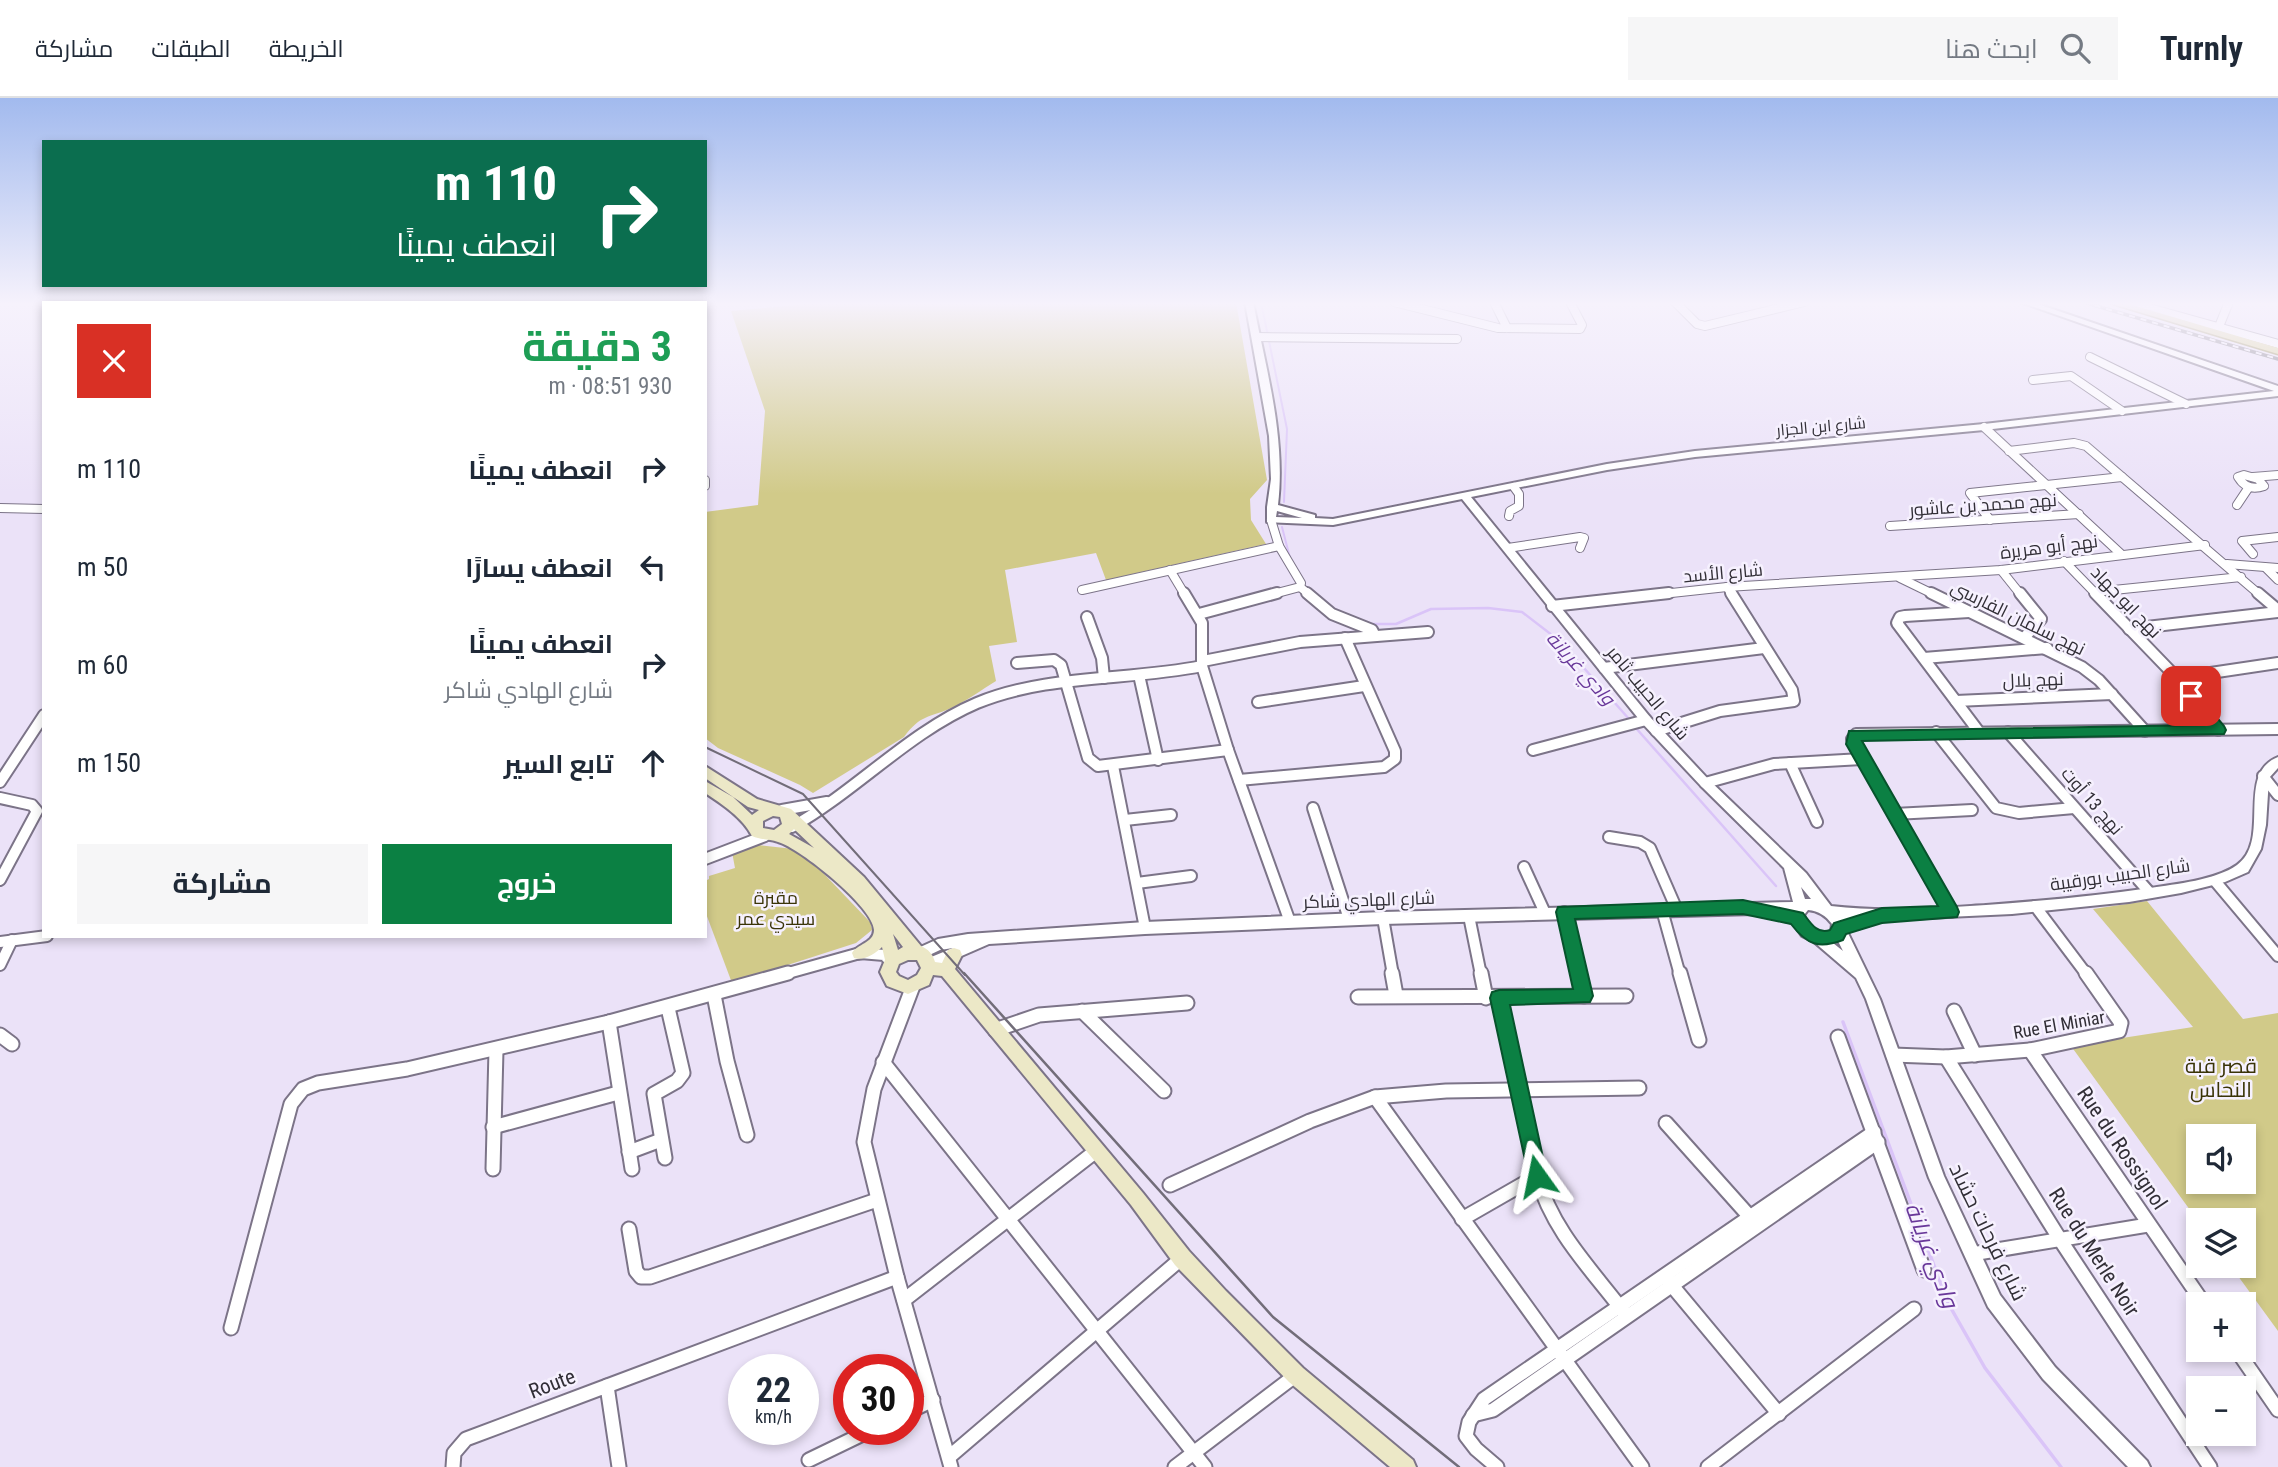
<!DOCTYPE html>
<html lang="ar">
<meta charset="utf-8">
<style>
body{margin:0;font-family:"Roboto Condensed",Cairo,sans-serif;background:#f6f6f7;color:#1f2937;direction:rtl;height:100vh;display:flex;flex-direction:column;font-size:26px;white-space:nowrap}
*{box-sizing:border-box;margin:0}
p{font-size:23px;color:#747a83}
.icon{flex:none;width:38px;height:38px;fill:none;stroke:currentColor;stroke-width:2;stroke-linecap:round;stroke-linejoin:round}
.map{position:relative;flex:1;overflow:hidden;direction:ltr}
.drawer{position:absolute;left:42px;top:203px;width:665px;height:637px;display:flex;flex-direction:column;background:#fff;border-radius:0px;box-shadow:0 4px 10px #0003;direction:rtl}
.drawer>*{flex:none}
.hud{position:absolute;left:42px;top:42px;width:665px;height:147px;border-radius:0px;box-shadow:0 4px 10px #0003;direction:rtl;background:#0b6e4f;color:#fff;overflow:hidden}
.fabs{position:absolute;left:2186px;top:1026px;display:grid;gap:14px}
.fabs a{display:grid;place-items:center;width:70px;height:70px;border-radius:0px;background:#fff;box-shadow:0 4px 10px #0003;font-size:35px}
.speed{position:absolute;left:728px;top:1256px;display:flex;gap:14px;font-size:35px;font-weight:700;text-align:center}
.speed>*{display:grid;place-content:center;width:91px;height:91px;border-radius:50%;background:#fff;box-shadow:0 4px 10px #0003;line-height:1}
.speed small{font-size:18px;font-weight:400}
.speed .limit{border:10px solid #d22;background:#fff;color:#111}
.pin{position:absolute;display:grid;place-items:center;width:60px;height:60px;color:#fff;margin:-30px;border-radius:14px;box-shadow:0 4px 10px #0006}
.me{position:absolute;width:77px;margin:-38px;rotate:348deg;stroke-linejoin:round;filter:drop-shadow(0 0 5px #0008)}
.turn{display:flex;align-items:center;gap:24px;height:147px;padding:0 35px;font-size:32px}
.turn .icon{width:91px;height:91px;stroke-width:2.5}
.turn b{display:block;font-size:49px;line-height:60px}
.round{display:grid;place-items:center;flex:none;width:74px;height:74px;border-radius:0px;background:#f6f6f7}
.headline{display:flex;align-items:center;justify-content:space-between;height:119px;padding:0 35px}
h1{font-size:42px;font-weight:700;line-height:52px;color:#1e9e55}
.action{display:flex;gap:14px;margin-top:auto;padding:14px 35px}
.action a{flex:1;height:80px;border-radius:0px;background:#0b8043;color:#fff;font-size:28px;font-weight:700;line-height:80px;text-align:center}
.action a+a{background:#f6f6f7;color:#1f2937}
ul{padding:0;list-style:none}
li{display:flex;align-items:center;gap:21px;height:98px;padding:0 35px}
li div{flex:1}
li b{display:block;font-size:26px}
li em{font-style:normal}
header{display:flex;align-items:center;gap:42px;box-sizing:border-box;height:98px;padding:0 35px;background:#fff;border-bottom:2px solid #e0e1e3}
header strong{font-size:33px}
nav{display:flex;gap:38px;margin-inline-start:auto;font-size:24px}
.search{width:490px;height:63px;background:#f6f6f7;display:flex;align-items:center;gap:18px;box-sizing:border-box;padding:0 24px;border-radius:0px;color:#747a83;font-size:26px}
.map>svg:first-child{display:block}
.green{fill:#d1ca89;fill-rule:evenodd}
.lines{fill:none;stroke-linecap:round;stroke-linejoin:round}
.stream-far2{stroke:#dac4f8;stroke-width:2}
.stream-far1{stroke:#dac4f8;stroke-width:2.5}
.stream{stroke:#dac4f8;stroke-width:3.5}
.minor-far2-casing{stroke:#7c7488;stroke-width:10}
.minor-far1-casing{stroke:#7c7488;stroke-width:14}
.minor-casing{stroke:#7c7488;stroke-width:17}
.tertiary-casing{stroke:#7c7488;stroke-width:4}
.secondary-casing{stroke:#7c7488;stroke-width:4}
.primary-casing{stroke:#8e843f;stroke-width:3}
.minor-far2{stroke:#fff;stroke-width:8}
.minor-far1{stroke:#fff;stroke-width:10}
.minor{stroke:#fff;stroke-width:13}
.tertiary{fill:#fff;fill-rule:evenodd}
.secondary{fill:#ece8c7;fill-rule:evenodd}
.primary{fill:#d9d18e;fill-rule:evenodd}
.tram-far1{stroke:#726d79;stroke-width:2}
.tram{stroke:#726d79;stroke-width:2.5}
.rail-casing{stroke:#726d79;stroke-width:3.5}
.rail{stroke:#f6f1fe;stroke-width:2;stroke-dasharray:6;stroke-linecap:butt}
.route{fill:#0b8043;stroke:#07532c;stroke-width:2}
.labels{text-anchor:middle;stroke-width:5;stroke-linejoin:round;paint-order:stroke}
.far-street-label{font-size:16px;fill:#322f37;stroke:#f6f1fe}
.street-label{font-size:18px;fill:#322f37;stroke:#f6f1fe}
.park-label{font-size:18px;fill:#3a3407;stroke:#f6f1fe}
.water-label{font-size:19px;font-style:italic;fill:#69389a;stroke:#f6f1fe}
.near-park-label{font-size:21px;fill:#3a3407;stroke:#f6f1fe}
.near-street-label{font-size:21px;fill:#322f37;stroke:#f6f1fe}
.near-water-label{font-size:23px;font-style:italic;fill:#69389a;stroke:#f6f1fe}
</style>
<header>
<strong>Turnly</strong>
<div class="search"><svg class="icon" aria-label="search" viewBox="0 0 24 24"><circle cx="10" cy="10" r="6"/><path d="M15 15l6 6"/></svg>ابحث هنا</div>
<nav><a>الخريطة</a><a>الطبقات</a><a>مشاركة</a></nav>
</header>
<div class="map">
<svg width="2278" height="1369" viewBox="0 0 2278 1369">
<rect width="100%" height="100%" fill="#ebe2f8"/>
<g class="green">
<path d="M829 204H1236L1267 382 1250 401 1251 422 1266 446 1106 482 1096 455 1005 472 1017 544 989 548 996 583C981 592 967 603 951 610 929 620 921 616 904 639L813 695 800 687 718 650 705 640V414L758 407 765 313 731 213Z"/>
<path d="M758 747 794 751 805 756 871 825 872 832 856 845 732 885 705 813V783L709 781V778L735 770 732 754Z"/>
<path d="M2147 803 2243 921 2278 915V1233L2230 1167H2244V1122L2198 1123 2071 948 2193 929 2093 811ZM2198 1038H2244V1083H2198Z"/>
</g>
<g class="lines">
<g class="stream-far2">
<path d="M1261 204 1287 331 1284 404"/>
<path d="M1282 429 1290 460"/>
</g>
<g class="stream-far1">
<path d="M1369 526H1396L1431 511 1488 510 1522 514 1561 544 1629 621"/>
<path d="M1635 629 1776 788"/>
</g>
<path class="stream" d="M1843 924 1948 1205 1985 1270 2061 1369"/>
<defs>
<g id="minor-far2">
<path d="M573 204H578"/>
<path d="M1394 204 1498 230 1580 231 1582 227 1570 204"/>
<path d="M1494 204 1507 230"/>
<path d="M1675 204 1697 226 1705 228 1804 204"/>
<path d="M2128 204 2278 246"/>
<path d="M2218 231 2229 204"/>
<path d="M1256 239 1457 241"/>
<path d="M2090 259 2186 306"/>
<path d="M2033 282 2071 278 2122 313"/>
<path d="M1984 329 2121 456"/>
<path d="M2009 353 2074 345 2086 348 2260 497"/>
<path d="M2244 377 2258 381 2264 388C2253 392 2244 389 2238 379Z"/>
<path d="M2253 379 2278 377"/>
<path d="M705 382V388"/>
<path d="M2237 407 2249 389"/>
<path d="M0 410 44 411"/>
<path d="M1509 418 1510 413 1519 408V396L1514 389"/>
<path d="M1990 422 1970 395 2122 379"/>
<path d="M1890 428 2079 416"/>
<path d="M1508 450 1580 439 1584 440 1580 450"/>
<path d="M2253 456 2242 443 2278 439"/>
<path d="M2064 463 2097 497"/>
<path d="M2227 466 2278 470"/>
<path d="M2266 470 2278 482"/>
<path d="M1170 472 1185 497"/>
<path d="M2001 472 2021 497"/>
<path d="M1900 480 1935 497"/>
<path d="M1300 489 1310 497"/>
<path d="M1727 489 1732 497"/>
<path d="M1082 492 1279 448"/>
<path d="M2094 494 2241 479"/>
<path d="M1270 497 1300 489 1301 485 1279 448 1271 422"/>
<path d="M1653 497 1727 489 2001 472 2205 447"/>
</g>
<g id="minor-far1">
<path d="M1184 495 1202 525V568L1228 652 1290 824"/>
<path d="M1307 495 1332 516 1372 532 1375 538"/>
<path d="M1931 495 2082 569 2099 582 2145 633"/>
<path d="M2020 495 2041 521 2024 540"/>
<path d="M2095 495 2177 580 2218 632"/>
<path d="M2258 495 2278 512"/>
<path d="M1552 508 1669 495"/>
<path d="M1969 514 1905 518 1900 519 1897 525 1979 634"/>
<path d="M1199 516 1277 495"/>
<path d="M1087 519 1102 560 1104 580"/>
<path d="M2129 531 2278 514"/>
<path d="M1924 560 2047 550"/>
<path d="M1203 563 1300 544 1428 534"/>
<path d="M1017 565 1054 562 1061 567 1088 660 1098 668 1228 652"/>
<path d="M1604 570 1764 550"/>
<path d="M1139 577 1158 662"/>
<path d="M2177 580 2278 565"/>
<path d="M1956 603 2112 596"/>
<path d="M1258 604 1364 588"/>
<path d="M1656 633 1720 613 1794 603 1792 592 1731 495"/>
<path d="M1936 634 1996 710 2019 715 2074 710"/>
<path d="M2008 634 2150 795"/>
<path d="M1533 652 1646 622"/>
<path d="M1790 665 1817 724"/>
<path d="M1113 668 1145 830"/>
<path d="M2263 678 2278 697"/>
<path d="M1239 682 1384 669 1395 661V653L1345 540"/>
<path d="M0 684 44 617"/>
<path d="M1705 685 1774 666 1862 661"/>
<path d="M0 700 32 707 37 713 0 782"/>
<path d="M1313 710 1349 821"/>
<path d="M782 712 827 704"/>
<path d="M1894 716 1972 712"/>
<path d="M1125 722 1171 717"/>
<path d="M792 729C856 693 909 634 977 605 1047 576 1128 583 1202 568"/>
<path d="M1609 739 1640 744 1650 750 1677 812"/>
<path d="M705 761 765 738"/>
<path d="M1524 769 1545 815"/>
<path d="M2215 783 2278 858"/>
<path d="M1137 785 1191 778"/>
<path d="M2035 808 2087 877"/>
<path d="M1662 812 1680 877"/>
<path d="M1564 814 1579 877"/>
<path d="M1951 814 1854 646 1852 641 1856 636 2278 631"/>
<path d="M1469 818 1481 877"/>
<path d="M1383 820 1393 877"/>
<path d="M0 844 47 838"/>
<path d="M0 867 12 842"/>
<path d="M781 877 860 855 884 857 891 864"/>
</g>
<g id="minor">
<path d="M1392 875 1396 897"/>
<path d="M1481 875 1486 900"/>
<path d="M1578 875 1584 898"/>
<path d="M1680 875 1699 942"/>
<path d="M913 888 874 991 864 1044 897 1179 951 1369"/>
<path d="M714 897 727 963 747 1037"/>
<path d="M1358 899 1626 898"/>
<path d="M1499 900 1537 1078"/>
<path d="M1082 913 1164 993"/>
<path d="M1954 913 1975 957"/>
<path d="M609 924 632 1071"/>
<path d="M995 932 1039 917 1187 905"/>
<path d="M0 937 12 946"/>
<path d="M1838 939 1924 1172"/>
<path d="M2030 952 2204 1206"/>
<path d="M1893 957 1946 959 2030 952 2119 933 2121 925 2086 875"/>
<path d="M1946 959 2061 1143 2210 1369"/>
<path d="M883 964 1205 1369"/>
<path d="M1375 999 1642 1369"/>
<path d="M1666 1025 1750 1119"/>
<path d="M493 1029 618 995"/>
<path d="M629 1054 661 1042"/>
<path d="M665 1060 654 996 677 983 683 975 668 910"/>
<path d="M493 1071 496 952"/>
<path d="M1170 1087 1310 1023 1375 999 1446 993 1639 990"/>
<path d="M1462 1121 1537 1078C1552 1132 1590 1170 1623 1213"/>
<path d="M629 1131 636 1173 641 1179H650L877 1102"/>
<path d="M1972 1156 2148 1127"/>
<path d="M1669 1184 1779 1316"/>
<path d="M904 1202 1096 1053"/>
<path d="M231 1230 291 1006 303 991 318 985 407 971 609 924 788 875"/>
<path d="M2236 1251 2278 1312"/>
<path d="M607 1288 897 1179"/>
<path d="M908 1314 933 1302"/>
<path d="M1473 1317 1493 1312 1878 1044"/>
<path d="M949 1359 1182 1160"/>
<path d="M809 1362 871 1332"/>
<path d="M453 1369 454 1355 466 1341 607 1288 619 1369"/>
<path d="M1175 1369 1296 1277"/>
<path d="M1497 1369 1476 1351 1466 1338 1469 1324 1484 1301 1874 1034"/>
<path d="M1708 1369 1914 1211"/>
</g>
<path id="tertiary" d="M1245 204H1253C1266 271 1286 339 1278 407L1315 417V420L1333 421 1607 366 1695 353 1984 326 2274 293 2020 204H2032L2278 288V298L1984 332 1695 359 1607 372 1471 399 1650 619 1709 682 1806 775 1831 808C1883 814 1934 810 1986 807 2040 803 2096 798 2150 790 2176 786 2216 782 2237 767 2272 742 2235 676 2278 659V670L2269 680 2266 727 2261 751 2248 774 2225 784 2181 795 2129 804 2012 816 1883 822 1847 833 1880 901 1944 1078 2000 1197 2055 1269 2147 1363 2150 1369H2128L2043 1281 1988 1209 1929 1080 1866 901 1856 880 1814 844 1802 838 1793 825 1755 816 1383 826 1145 836 989 846 934 870 929 872 924 870 922 866 924 862 953 850 940 852 921 861 916 859 914 855 916 851 938 841 968 836 1145 824 1383 814 1793 804 1784 770 1701 688 1642 625 1462 401 1333 427 1267 424V409L1271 381 1269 338ZM1277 413 1302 420 1276 419ZM1801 789 1811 801H1805ZM1808 812C1819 813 1826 818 1832 826L1831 834C1818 837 1808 830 1804 817ZM1838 843 1843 853 1833 845Z"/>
<g id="secondary">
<path d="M189 204H200L201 205H190Z"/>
<path d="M204 204H215L216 205H205Z"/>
<path d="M705 668 757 701 791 711 864 779 921 848C928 851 933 856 935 864L942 865 948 852 954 850 960 852 962 857 955 871 1143 1095 1189 1153 1226 1193 1303 1270 1413 1362 1416 1369H1390L1289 1284 1175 1167 1131 1107 942 878 933 877 929 887 908 896 887 888 880 874 885 862 882 849C875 856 864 863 854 860L852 855C857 846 874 845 874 832 874 810 800 750 778 744 770 741 761 742 752 738 743 720 722 706 705 695V683L733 699 752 717 759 712 748 709 705 680ZM773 718 780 719 782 726 774 732 763 730V723ZM794 731 814 750 789 736ZM893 836 903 849 898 852ZM908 862H917L921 870 917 877 908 882 899 878 896 874 899 866Z"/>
</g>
<path id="primary" d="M2106 204H2122L2278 250V256Z"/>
</defs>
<use href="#minor-far2" class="minor-far2-casing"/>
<use href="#minor-far1" class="minor-far1-casing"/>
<use href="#minor" class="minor-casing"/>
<use href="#tertiary" class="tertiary-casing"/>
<use href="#secondary" class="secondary-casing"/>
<use href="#primary" class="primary-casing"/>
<use href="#minor-far2" class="minor-far2"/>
<use href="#minor-far1" class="minor-far1"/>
<use href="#minor" class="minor"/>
<use href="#tertiary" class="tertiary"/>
<use href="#secondary" class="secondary"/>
<use href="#primary" class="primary"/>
<path class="tram-far1" d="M705 649 803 696 965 877"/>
<path class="tram" d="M964 875 1273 1219 1459 1369"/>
<defs>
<path id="rail" d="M2083 204 2278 261"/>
</defs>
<use href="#rail" class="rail-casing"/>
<use href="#rail" class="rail"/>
</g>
<linearGradient id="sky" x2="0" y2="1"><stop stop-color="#a2baee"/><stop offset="0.52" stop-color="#f6f2fc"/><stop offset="1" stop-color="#f6f2fc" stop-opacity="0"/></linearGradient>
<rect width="2278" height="396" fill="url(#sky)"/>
<path class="route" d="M2191 592 2196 594 2224 628 2226 632 2224 636 1862 643 1957 809 1959 814 1957 819 1882 825 1846 836 1843 842C1819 851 1807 847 1791 826L1743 816 1575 821 1593 898 1590 904 1510 907 1547 1078 1544 1085 1537 1088 1530 1085 1490 900 1492 894 1499 892 1573 891 1556 814 1558 809 1743 802 1803 815C1810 824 1817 837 1830 832L1834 825 1882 810 1938 808 1846 646 1849 633 2205 627 2183 598Z"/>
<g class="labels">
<g class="far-street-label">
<text transform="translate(1821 328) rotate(-5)" y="6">شارع ابن الجزار</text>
</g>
<g class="street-label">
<text transform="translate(1983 407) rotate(-4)" y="6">نهج محمد بن عاشور</text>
<text transform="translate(2049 449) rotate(-7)" y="6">نهج أبو هريرة</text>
<text transform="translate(1723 475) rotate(-5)" y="6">شارع الأسد</text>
<text transform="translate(2126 504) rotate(46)" y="6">نهج ابو جهاد</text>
<text transform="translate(2018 520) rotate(26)" y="6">نهج سلمان الفارسي</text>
<text transform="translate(2033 582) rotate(-2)" y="6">نهج بلال</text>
<text transform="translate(1648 595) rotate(50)" y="6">شارع الحبيب ثامر</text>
<text transform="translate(2092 703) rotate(49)" y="6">نهج 13 أوت</text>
<text transform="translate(2120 777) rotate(-8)" y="6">شارع الحبيب بورقيبة</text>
<text transform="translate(1369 802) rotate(-2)" y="6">شارع الهادي شاكر</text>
<text transform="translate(2059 927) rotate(-10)" y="6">Rue El Miniar</text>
</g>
<g class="park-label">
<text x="776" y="806">مقبرة<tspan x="776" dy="21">سيدي عمر</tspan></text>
</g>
<g class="water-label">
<text transform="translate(1581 570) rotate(48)" y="7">وادي غريانة</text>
</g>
<g class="near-park-label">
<text x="2221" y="975">قصر قبة<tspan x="2221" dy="24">النحاس</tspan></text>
</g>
<g class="near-street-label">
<text transform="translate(2122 1050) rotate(56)" y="7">Rue du Rossignol</text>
<text transform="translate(1988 1134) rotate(64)" y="7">شارع فرحات حشاد</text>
<text transform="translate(2094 1154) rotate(57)" y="7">Rue du Merle Noir</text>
<text transform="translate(552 1286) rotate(-21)" y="7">Route</text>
</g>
<g class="near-water-label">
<text transform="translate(1932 1157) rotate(69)" y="8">وادي غريانة</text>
</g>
</g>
</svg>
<div class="fabs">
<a><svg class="icon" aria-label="sound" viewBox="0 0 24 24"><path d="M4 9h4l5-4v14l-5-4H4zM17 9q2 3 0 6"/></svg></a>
<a><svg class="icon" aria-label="layers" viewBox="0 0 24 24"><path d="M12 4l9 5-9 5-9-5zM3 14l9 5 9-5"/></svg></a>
<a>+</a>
<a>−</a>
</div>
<div class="speed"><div>22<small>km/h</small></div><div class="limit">30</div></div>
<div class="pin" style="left:2191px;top:598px;background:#d93025"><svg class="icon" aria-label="arrive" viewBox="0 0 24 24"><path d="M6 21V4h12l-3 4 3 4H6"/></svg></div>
<svg class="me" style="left:1537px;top:1078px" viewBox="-20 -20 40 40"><path d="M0-17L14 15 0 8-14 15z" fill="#0b8043" stroke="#fff" stroke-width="4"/></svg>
<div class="hud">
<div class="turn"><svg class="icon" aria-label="right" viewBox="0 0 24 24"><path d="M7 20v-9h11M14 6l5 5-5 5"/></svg><div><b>110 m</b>انعطف يمينًا</div></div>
</div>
<section class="drawer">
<div class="headline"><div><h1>3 دقيقة</h1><p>930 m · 08:51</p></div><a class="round" style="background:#d93025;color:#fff"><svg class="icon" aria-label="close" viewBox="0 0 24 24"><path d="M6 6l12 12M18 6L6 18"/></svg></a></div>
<ul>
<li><svg class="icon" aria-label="right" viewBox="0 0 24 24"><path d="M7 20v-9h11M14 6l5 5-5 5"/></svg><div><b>انعطف يمينًا</b></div><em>110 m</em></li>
<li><svg class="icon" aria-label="left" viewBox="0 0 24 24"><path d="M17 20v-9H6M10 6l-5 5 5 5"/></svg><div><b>انعطف يسارًا</b></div><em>50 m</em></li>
<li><svg class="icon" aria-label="right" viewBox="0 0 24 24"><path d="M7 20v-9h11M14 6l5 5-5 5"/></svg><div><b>انعطف يمينًا</b><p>شارع الهادي شاكر</p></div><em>60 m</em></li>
<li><svg class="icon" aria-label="ahead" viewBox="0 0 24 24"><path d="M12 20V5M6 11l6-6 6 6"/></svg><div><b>تابع السير</b></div><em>150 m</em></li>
</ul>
<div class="action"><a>خروج</a><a>مشاركة</a></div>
</section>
</div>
